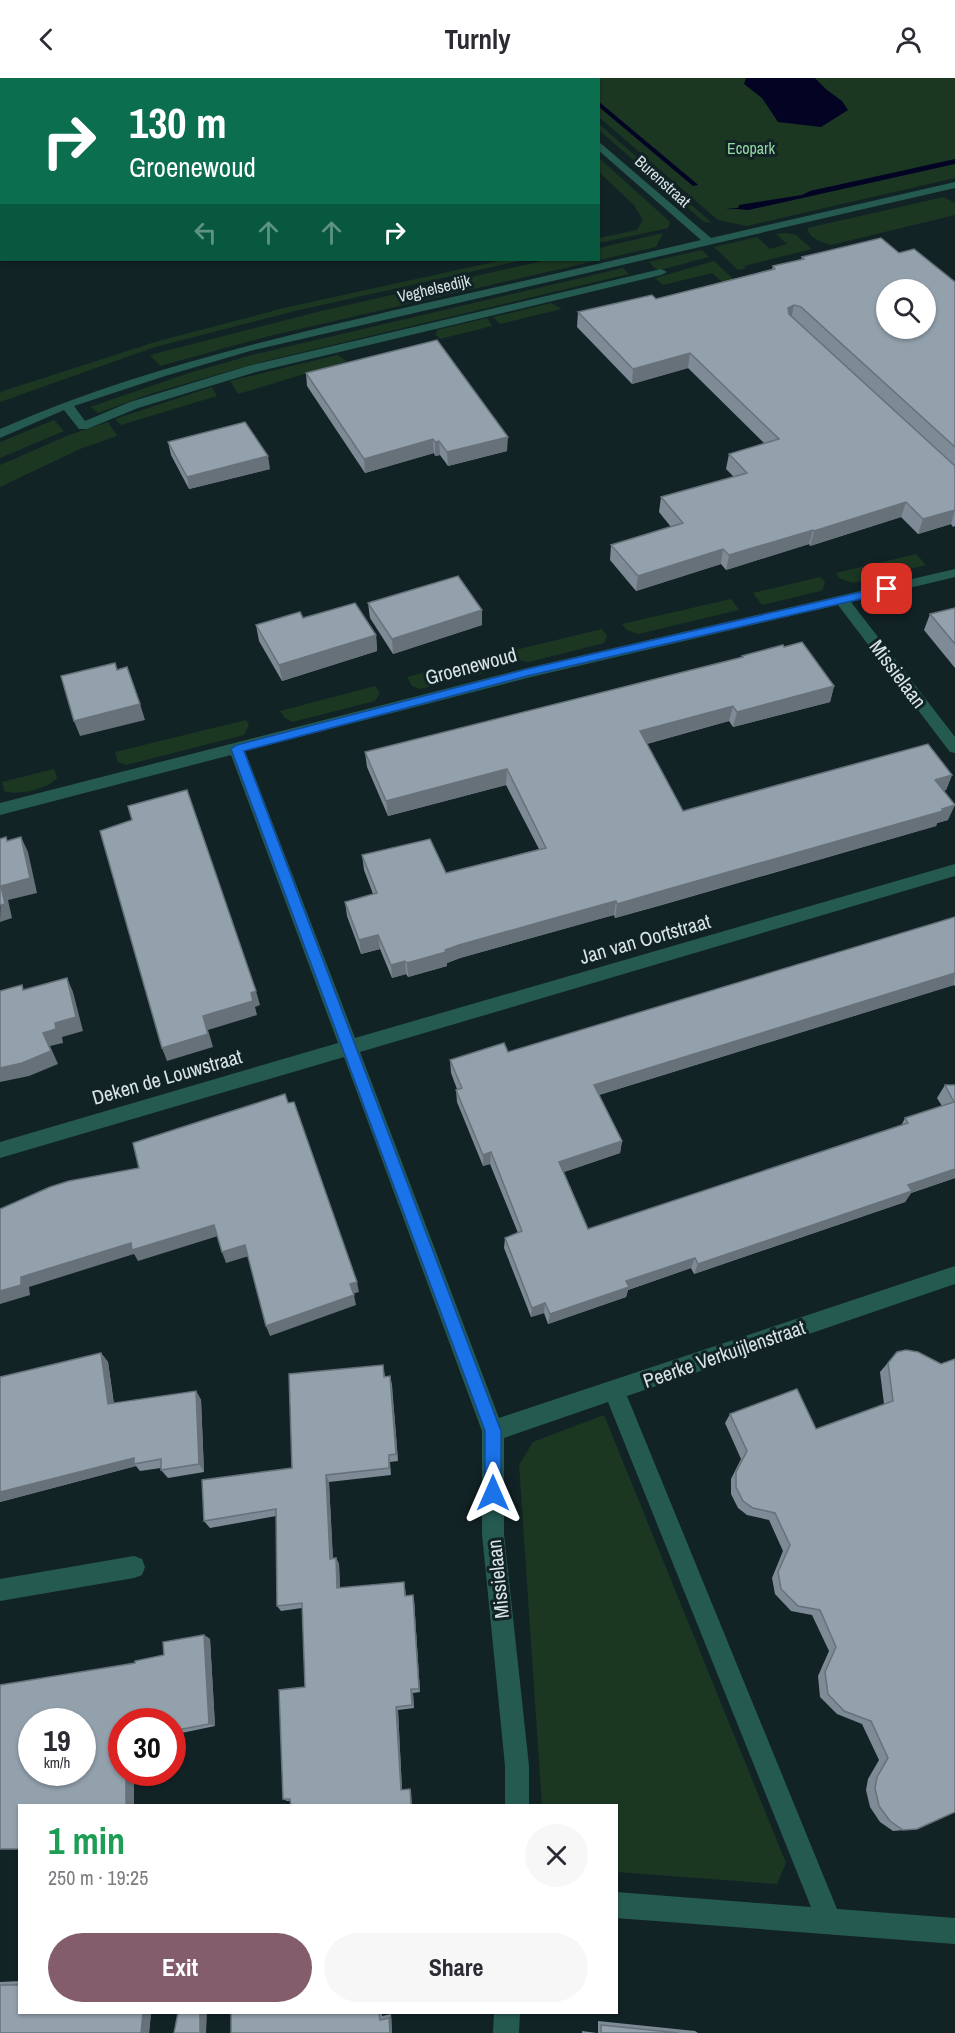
<!DOCTYPE html>
<meta charset="utf-8">
<style>
body{margin:0;font-family:"Archivo Narrow",sans-serif;background:#f7f7f7;color:#2b2b33;height:100vh;display:flex;flex-direction:column;font-size:22px;white-space:nowrap}
*{box-sizing:border-box;margin:0}
p{font-size:20px;color:#7c7c81}
.icon{flex:none;width:33px;height:33px;fill:none;stroke:currentColor;stroke-width:2;stroke-linecap:round;stroke-linejoin:round}
.map{position:relative;flex:1;overflow:hidden}
.side{position:absolute;left:18px;top:1726px;width:600px;height:210px;display:flex;flex-direction:column;background:#fff;border-radius:0px;box-shadow:0 2px 4px #0004}
.side>*{flex:none}
.guide{position:absolute;left:0px;top:0px;width:600px;height:183px;box-shadow:0 2px 4px #0004;background:#0b6e4f;color:#fff;overflow:hidden}
.buttons{position:absolute;left:876px;top:201px;display:grid;gap:12px}
.buttons a{display:grid;place-items:center;width:60px;height:60px;border-radius:50%;background:#fff;box-shadow:0 2px 4px #0004;font-size:30px}
.speed{position:absolute;left:18px;top:1630px;display:flex;gap:12px;font-size:30px;font-weight:700;text-align:center}
.speed>*{display:grid;place-content:center;width:78px;height:78px;border-radius:50%;background:#fff;box-shadow:0 2px 4px #0004;line-height:1}
.speed small{font-size:15px;font-weight:400}
.speed .limit{border:9px solid #d22;background:#fff;color:#111}
.pin{position:absolute;display:grid;place-items:center;width:51px;height:51px;color:#fff;margin:-26px;border-radius:12px;box-shadow:0 3px 9px #0006}
.me{position:absolute;width:66px;margin:-33px;rotate:0deg;stroke-linejoin:round;filter:drop-shadow(0 0 4px #0008)}
.turn{display:flex;align-items:center;gap:21px;height:126px;padding:0 30px;font-size:27px}
.turn .icon{width:78px;height:78px;stroke-width:2.5}
.turn b{display:block;font-size:42px;line-height:51px}
.lanes{display:flex;align-items:center;height:57px;padding:0 30px;background:#0003;justify-content:center;gap:30px;direction:ltr}
.lanes .off{opacity:.35}
.round{display:grid;place-items:center;flex:none;width:63px;height:63px;border-radius:32px;background:#f7f7f7}
.summary{display:flex;align-items:center;justify-content:space-between;height:102px;padding:0 30px}
h1{font-size:36px;font-weight:700;line-height:45px;color:#1e9e55}
.button{display:flex;gap:12px;margin-top:auto;padding:12px 30px}
.button a{flex:1;height:69px;border-radius:36px;background:#845d6d;color:#fff;font-size:24px;font-weight:700;line-height:69px;text-align:center}
.button a+a{background:#f7f7f7;color:#2b2b33}
header{display:flex;justify-content:space-between;align-items:center;height:78px;padding:0 30px;background:#fff;font-size:27px;font-weight:700}
.map>svg:first-child{display:block}
.green{fill:#1b3722}
.water{fill:#030424}
.lines{fill:none;stroke-linecap:round;stroke-linejoin:round}
.street{fill:#255a51;fill-rule:evenodd}
.wall{fill:#7e8a95}
.shaded-wall{fill:#677179}
.building{fill:#93a1ad;stroke:#677179;stroke-width:1.5;fill-rule:evenodd}
.route{fill:#1a73e8;stroke:#114b97;stroke-width:1.5}
.labels{text-anchor:middle;stroke-width:6;stroke-linejoin:round;paint-order:stroke}
.far-park-label{font-size:16px;fill:#95d8a4;stroke:#122326}
.far-street-label{font-size:16px;fill:#d9e4e6;stroke:#122326}
.street-label{font-size:20px;fill:#d9e4e6;stroke:#122326}
</style>
<header><svg class="icon" aria-label="back" viewBox="0 0 24 24"><path d="M15 5l-7 7 7 7"/></svg>Turnly<svg class="icon" aria-label="person" viewBox="0 0 24 24"><circle cx="12" cy="8" r="4"/><path d="M4 21q1-7 8-7t8 7"/></svg></header>
<div class="map">
<svg width="955" height="1955" viewBox="0 0 955 1955">
<rect width="100%" height="100%" fill="#122326"/>
<g class="green">
<path d="M559 0H955V100L747 148 718 142 599 39 598 2Z"/>
<path d="M599 46 712 145 704 144 599 52Z"/>
<path d="M599 80 670 144 668 150 599 165V160L637 152 643 142 634 127 599 94Z"/>
<path d="M944 119 955 125V137L831 167C821 164 810 161 807 150Z"/>
<path d="M663 155 656 169 269 258 160 288 150 277 321 233 547 182H598L599 170Z"/>
<path d="M787 155 796 157 812 171 744 188 745 191 738 192 714 169 757 159 770 171 787 166 776 156Z"/>
<path d="M702 172 709 179 660 192 656 191 649 184Z"/>
<path d="M503 182H524L295 233 155 269 0 324V314L155 264 284 230Z"/>
<path d="M714 183 785 249 846 319 712 195 663 207 655 200Z"/>
<path d="M623 190 629 196 265 283 153 315 98 335 90 329 189 295 252 277Z"/>
<path d="M551 225 562 231 500 246 493 239Z"/>
<path d="M487 240 492 248 440 261 436 257 437 252Z"/>
<path d="M337 277 347 283 238 316 230 303Z"/>
<path d="M212 309 217 318 121 347 115 341Z"/>
<path d="M54 342 64 353 0 380V364Z"/>
<path d="M108 344 117 358 80 371 0 409V387L69 357Z"/>
<path d="M916 476 926 487 853 505 839 500 836 495Z"/>
<path d="M820 499 825 503 823 511 820 513 762 527 753 515Z"/>
<path d="M731 521 739 532 638 556 627 552 622 546Z"/>
<path d="M602 551 607 558 604 565 529 584 522 583 507 574Z"/>
<path d="M484 579 489 587 488 594 420 611 412 608 407 599Z"/>
<path d="M375 608 380 615 375 623 292 644 284 639 280 633Z"/>
<path d="M246 642 249 647 244 657 126 687 118 684 115 674Z"/>
<path d="M54 691 57 700C48 711 18 718 4 713L2 704Z"/>
<path d="M604 1337 786 1785 777 1806 617 1794 616 1728H542L519 1387 533 1364Z"/>
</g>
<g class="water">
<path d="M746 0H815L827 12 842 23 848 32 821 49 778 44 762 20 744 6Z"/>
<path d="M598 23 696 105 698 107 693 108 599 29Z"/>
<path d="M955 81V86L748 132 725 130H738L739 127 802 117 810 113Z"/>
</g>
<g class="lines">
<g class="street">
<path d="M526 0H536V2H527Z"/>
<path d="M598 63 711 160 955 104V110L250 273 165 298 74 328 85 343 130 324 248 288 661 191 667 194 661 197 256 294 138 330 87 351H79L64 332 0 360V351C128 295 259 264 395 232 497 209 599 186 701 162L598 72Z"/>
<path d="M955 491V499L851 524 955 659V675L950 674 838 527 527 600 245 673 355 960 955 786V798L360 974 499 1340 955 1188V1206L627 1318 837 1831 955 1840V1866L616 1840V1814L811 1829 608 1324 504 1360V1456L529 1688V1728H505V1688L482 1456V1353L344 979 0 1080V1064L338 965 231 677 0 737V725L527 590Z"/>
<path d="M134 1478 142 1481 145 1489 142 1497 134 1500 0 1523V1501Z"/>
<path d="M494 1935H520L519 1955H493Z"/>
</g>
</g>
<g class="wall">
<path d="M899 175 955 204V448L953 449 951 446 918 456 901 439 810 468 809 466 726 492 721 486 636 513 610 482 611 467 671 449 659 434 661 419 734 399 726 391 729 376 765 366 688 290 632 306 577 249 578 234 656 221 772 191 773 188 801 182 802 179Z"/>
<path d="M306 295 507 373 448 388 440 377 435 378 434 375 365 395 307 308Z"/>
<path d="M168 364 270 391 189 411 171 377Z"/>
<path d="M368 525 482 547 393 576 370 540Z"/>
<path d="M955 530V590L924 552 930 536Z"/>
<path d="M303 540 376 557 377 573 282 603 259 563 256 547Z"/>
<path d="M742 578 834 608 830 624 733 649 729 643 647 666 683 733 952 697 946 712 943 713 948 742 937 745 936 748 662 827 615 840 614 837 599 841 460 880 447 885V888L408 899 406 896 392 900 380 871 361 876 347 838 345 824 373 816 364 792 362 777 446 795 539 771 506 707 388 738 367 689 365 674 742 580Z"/>
<path d="M955 839V908L954 907 599 1017 622 1063 620 1075 564 1094 588 1151 901 1048 905 1040 942 1028 937 1020 945 1007H955V1100L911 1115 905 1124 694 1196 691 1190 628 1212 626 1219 548 1246 544 1235 531 1239 504 1170 505 1160 518 1155 490 1086 483 1088 457 1024 456 1012 457 1011 451 995 450 982 508 974Z"/>
<path d="M897 1274 917 1751 893 1753 880 1744 870 1729 866 1712 868 1701 879 1682 862 1646 837 1636 820 1619 818 1598 829 1573 812 1537 791 1533 775 1516 772 1500 783 1473 769 1442 747 1437 738 1430 731 1416V1401L741 1381 725 1345 730 1336 816 1351 884 1326 880 1294Z"/>
<path d="M101 1275 108 1284 114 1326 196 1313 201 1322 204 1394 168 1400 161 1392V1390L140 1393 136 1388 0 1424V1299Z"/>
<path d="M383 1287 385 1299 390 1298 392 1307 398 1383 390 1384 391 1397 329 1404 333 1481 336 1480 339 1486 340 1510 404 1504 406 1518 413 1517 414 1522 420 1614 413 1615 414 1630 398 1632 402 1712H411L287 1723 283 1721 305 1609 302 1530 281 1533 277 1528 276 1438 210 1450 204 1443 292 1390Z"/>
<path d="M204 1557 210 1561 215 1648 172 1657V1644H122L135 1585 164 1577Z"/>
<path d="M20 1903V1935H151L149 1955H0V1904Z"/>
<path d="M231 1935H382V1938L391 1936 392 1955H231Z"/>
<path d="M598 1943 695 1953 698 1955H598Z"/>
<path d="M582 1953 597 1955H582Z"/>
</g>
<g class="shaded-wall">
<path d="M794 227 791 242 788 230Z"/>
<path d="M690 275 688 290 632 306 633 291Z"/>
<path d="M508 359 507 373 448 388 447 374Z"/>
<path d="M433 361 434 375 365 395 364 381Z"/>
<path d="M439 363 440 377 435 378V364Z"/>
<path d="M268 378 270 391 189 411 187 399Z"/>
<path d="M906 424 901 439 810 468 814 453Z"/>
<path d="M955 432 951 446 918 456 923 441Z"/>
<path d="M813 452 809 466 726 492 729 477Z"/>
<path d="M723 471 721 486 636 513 638 498Z"/>
<path d="M482 532V547L393 576 392 561Z"/>
<path d="M376 557 377 573 282 603 279 587Z"/>
<path d="M834 608 830 624 733 649 737 634Z"/>
<path d="M140 626 145 642 80 658 74 643Z"/>
<path d="M733 628 729 643 638 668 640 653Z"/>
<path d="M507 691 506 707 388 738 386 723Z"/>
<path d="M952 697 946 712 929 717 935 702Z"/>
<path d="M955 727 948 742 937 745 936 748 615 840 617 826Z"/>
<path d="M21 759 28 774 37 815 8 822 12 840 0 844 1 808Z"/>
<path d="M616 823 614 837 460 880 447 885V888L408 899 407 885 459 867Z"/>
<path d="M378 857 380 871 361 876 359 862Z"/>
<path d="M405 883 406 896 392 900 391 887Z"/>
<path d="M955 895 954 907 592 1019 594 1007Z"/>
<path d="M67 900 73 914 83 953 62 959 63 965 50 968 58 986 29 998 0 1004V990L55 945Z"/>
<path d="M256 913 260 927 255 929 257 937 208 952 213 969 167 983 162 970 203 938Z"/>
<path d="M622 1063 620 1075 558 1096 559 1084Z"/>
<path d="M491 1074 490 1086 483 1088V1077Z"/>
<path d="M955 1091V1100L911 1115 905 1124 694 1196 698 1186 908 1107Z"/>
<path d="M214 1147 218 1158 138 1183 134 1176 29 1209 30 1217 0 1226V1213L21 1199 131 1165Z"/>
<path d="M245 1167 249 1178 226 1185 222 1174Z"/>
<path d="M695 1180 691 1190 628 1212 626 1219 548 1246 550 1236 626 1203Z"/>
<path d="M357 1204 359 1214 352 1216 350 1206Z"/>
<path d="M354 1217 356 1227 270 1258 266 1248Z"/>
<path d="M545 1225 544 1235 531 1239 532 1230Z"/>
<path d="M101 1275 108 1284 115 1335 108 1326Z"/>
<path d="M390 1298 395 1344 398 1383 396 1376Z"/>
<path d="M196 1313 201 1322 204 1394 199 1386Z"/>
<path d="M134 1380V1386L136 1388 0 1424V1414Z"/>
<path d="M326 1397 329 1404 333 1487 330 1481Z"/>
<path d="M336 1480 339 1486 340 1515 337 1510Z"/>
<path d="M413 1517 414 1522 420 1614 419 1611Z"/>
<path d="M204 1557 210 1561 215 1648 209 1646Z"/>
<path d="M411 1611 413 1615 414 1630 412 1627Z"/>
<path d="M396 1629 398 1632 402 1713 401 1712Z"/>
<rect x="126" y="1695" width="8" height="33"/>
<path d="M410 1711 411 1712 412 1728H411Z"/>
<path d="M143 1935H151L149 1955H141Z"/>
<path d="M200 1935H207L206 1955H200Z"/>
<path d="M391 1936 392 1955H390L389 1940Z"/>
</g>
<g class="building">
<path d="M881 160 899 175 914 171 955 204V369L801 229 794 227 788 230 789 236 954 387H955V432L923 441 906 424 814 453 813 452 729 477 723 471 638 498 611 467 683 445 661 419 747 395 729 376 779 361 690 275 633 291 578 234 652 217 656 221 775 191 773 188 804 181 802 179ZM886 212H926V250H886Z"/>
<path d="M437 262 508 359 447 374 439 363 435 364 433 361 364 381 306 295Z"/>
<path d="M245 344 268 378 187 399 168 364Z"/>
<path d="M458 498 482 532 392 561 368 525Z"/>
<path d="M355 525 376 557 279 587 256 547 300 534 303 540Z"/>
<path d="M955 530V566L930 536Z"/>
<path d="M802 564 834 608 737 634 733 628 640 653 683 733 928 666 952 697 935 702 955 727 942 731 943 733 665 812 617 826 616 823 601 827 459 867 445 872 446 874 407 885 405 883 391 887 378 857 359 862 345 824 377 815 362 777 430 761 446 795 546 770 507 691 386 723 365 674 743 579 742 578 783 567 784 569Z"/>
<path d="M115 585 117 592 127 589 140 626 74 643 61 598Z"/>
<path d="M187 712 256 913 251 915 253 923 203 938 208 956 162 970 100 753 132 742 128 728Z"/>
<path d="M6 759 7 763 21 759 30 800 1 808 5 826 0 827V761Z"/>
<path d="M955 839V895L594 1007 622 1063 559 1084 588 1151 908 1045 905 1040 954 1024 945 1007H955V1091L908 1107 912 1113 698 1186 695 1180 626 1203 629 1209 550 1236 545 1225 532 1230 505 1160 522 1153 491 1074 483 1077 456 1012 462 1010 450 982 504 965 508 974Z"/>
<path d="M67 900 76 939 55 945 56 951 43 955 51 973 22 985 0 990V913L22 907 23 912Z"/>
<path d="M285 1016 288 1025 294 1024 357 1204 350 1206 354 1217 266 1248 245 1167 222 1174 214 1147 132 1172 131 1165 21 1199V1207L0 1213V1131L50 1109 69 1103 139 1090 133 1065Z"/>
<path d="M906 1272 918 1274 941 1286 955 1281V1734L917 1751 903 1752 890 1743 879 1728 875 1710 877 1699 888 1680 871 1643 844 1633 828 1616 825 1594 836 1569 820 1532 798 1528 781 1511 778 1494 790 1467 775 1435 753 1430 743 1423 736 1409V1394L747 1373 730 1336 797 1311 816 1351 893 1323 888 1285 897 1274Z"/>
<path d="M101 1275 108 1326 196 1313 199 1386 161 1392V1381L134 1386V1380L0 1414V1299Z"/>
<path d="M383 1287 384 1299 390 1298 396 1376 389 1377V1390L326 1397 330 1481 336 1480 337 1510 404 1504 405 1518 413 1517 419 1611H411L412 1627 396 1629 401 1712 410 1711 411 1728H291L290 1721H283L279 1612 305 1609 302 1525 277 1528 276 1431 204 1443 202 1402 292 1390 289 1296Z"/>
<path d="M204 1557 209 1646 172 1653V1644H122V1695H126V1728H20V1771H0V1607L135 1585V1583L164 1577 163 1564ZM32 1644H82V1695H32Z"/>
<path d="M0 1907H20V1935H143L141 1955H0Z"/>
<path d="M178 1935H200V1955H174Z"/>
<path d="M231 1935H379L380 1942 389 1940 390 1955H231Z"/>
<path d="M601 1947 679 1955H601Z"/>
</g>
<path class="route" d="M887 508 892 511 891 514 527 598 244 673 501 1353V1415L499 1421 493 1423 487 1421 485 1415V1353L231 671 237 667 527 591Z"/>
<g class="labels">
<g class="far-park-label">
<text x="751" y="76">Ecopark</text>
</g>
<g class="far-street-label">
<text transform="translate(663 103) rotate(42)" y="6">Burenstraat</text>
<text transform="translate(434 210) rotate(-13)" y="6">Veghelsedijk</text>
</g>
<g class="street-label">
<text transform="translate(471 588) rotate(-15)" y="7">Groenewoud</text>
<text transform="translate(898 596) rotate(53)" y="7">Missielaan</text>
<text transform="translate(645 861) rotate(-16)" y="7">Jan van Oortstraat</text>
<text transform="translate(167 999) rotate(-16)" y="7">Deken de Louwstraat</text>
<text transform="translate(724 1276) rotate(-19)" y="7">Peerke Verkuijlenstraat</text>
<text transform="translate(498 1501) rotate(-96)" y="7">Missielaan</text>
</g>
</g>
</svg>
<div class="buttons">
<a><svg class="icon" aria-label="search" viewBox="0 0 24 24"><circle cx="10" cy="10" r="6"/><path d="M15 15l6 6"/></svg></a>
</div>
<div class="speed"><div>19<small>km/h</small></div><div class="limit">30</div></div>
<div class="pin" style="left:887px;top:511px;background:#d93025"><svg class="icon" aria-label="arrive" viewBox="0 0 24 24"><path d="M6 21V4h12l-3 4 3 4H6"/></svg></div>
<svg class="me" style="left:493px;top:1415px" viewBox="-20 -20 40 40"><path d="M0-17L14 15 0 8-14 15z" fill="#1a73e8" stroke="#fff" stroke-width="4"/></svg>
<div class="guide">
<div class="turn"><svg class="icon" aria-label="right" viewBox="0 0 24 24"><path d="M7 20v-9h11M14 6l5 5-5 5"/></svg><div><b>130 m</b>Groenewoud</div></div>
<div class="lanes"><svg class="icon off" aria-label="left" viewBox="0 0 24 24"><path d="M17 20v-9H6M10 6l-5 5 5 5"/></svg><svg class="icon off" aria-label="ahead" viewBox="0 0 24 24"><path d="M12 20V5M6 11l6-6 6 6"/></svg><svg class="icon off" aria-label="ahead" viewBox="0 0 24 24"><path d="M12 20V5M6 11l6-6 6 6"/></svg><svg class="icon" aria-label="right" viewBox="0 0 24 24"><path d="M7 20v-9h11M14 6l5 5-5 5"/></svg></div>
</div>
<section class="side">
<div class="summary"><div><h1>1 min</h1><p>250 m · 19:25</p></div><a class="round"><svg class="icon" aria-label="close" viewBox="0 0 24 24"><path d="M6 6l12 12M18 6L6 18"/></svg></a></div>
<div class="button"><a>Exit</a><a>Share</a></div>
</section>
</div>
